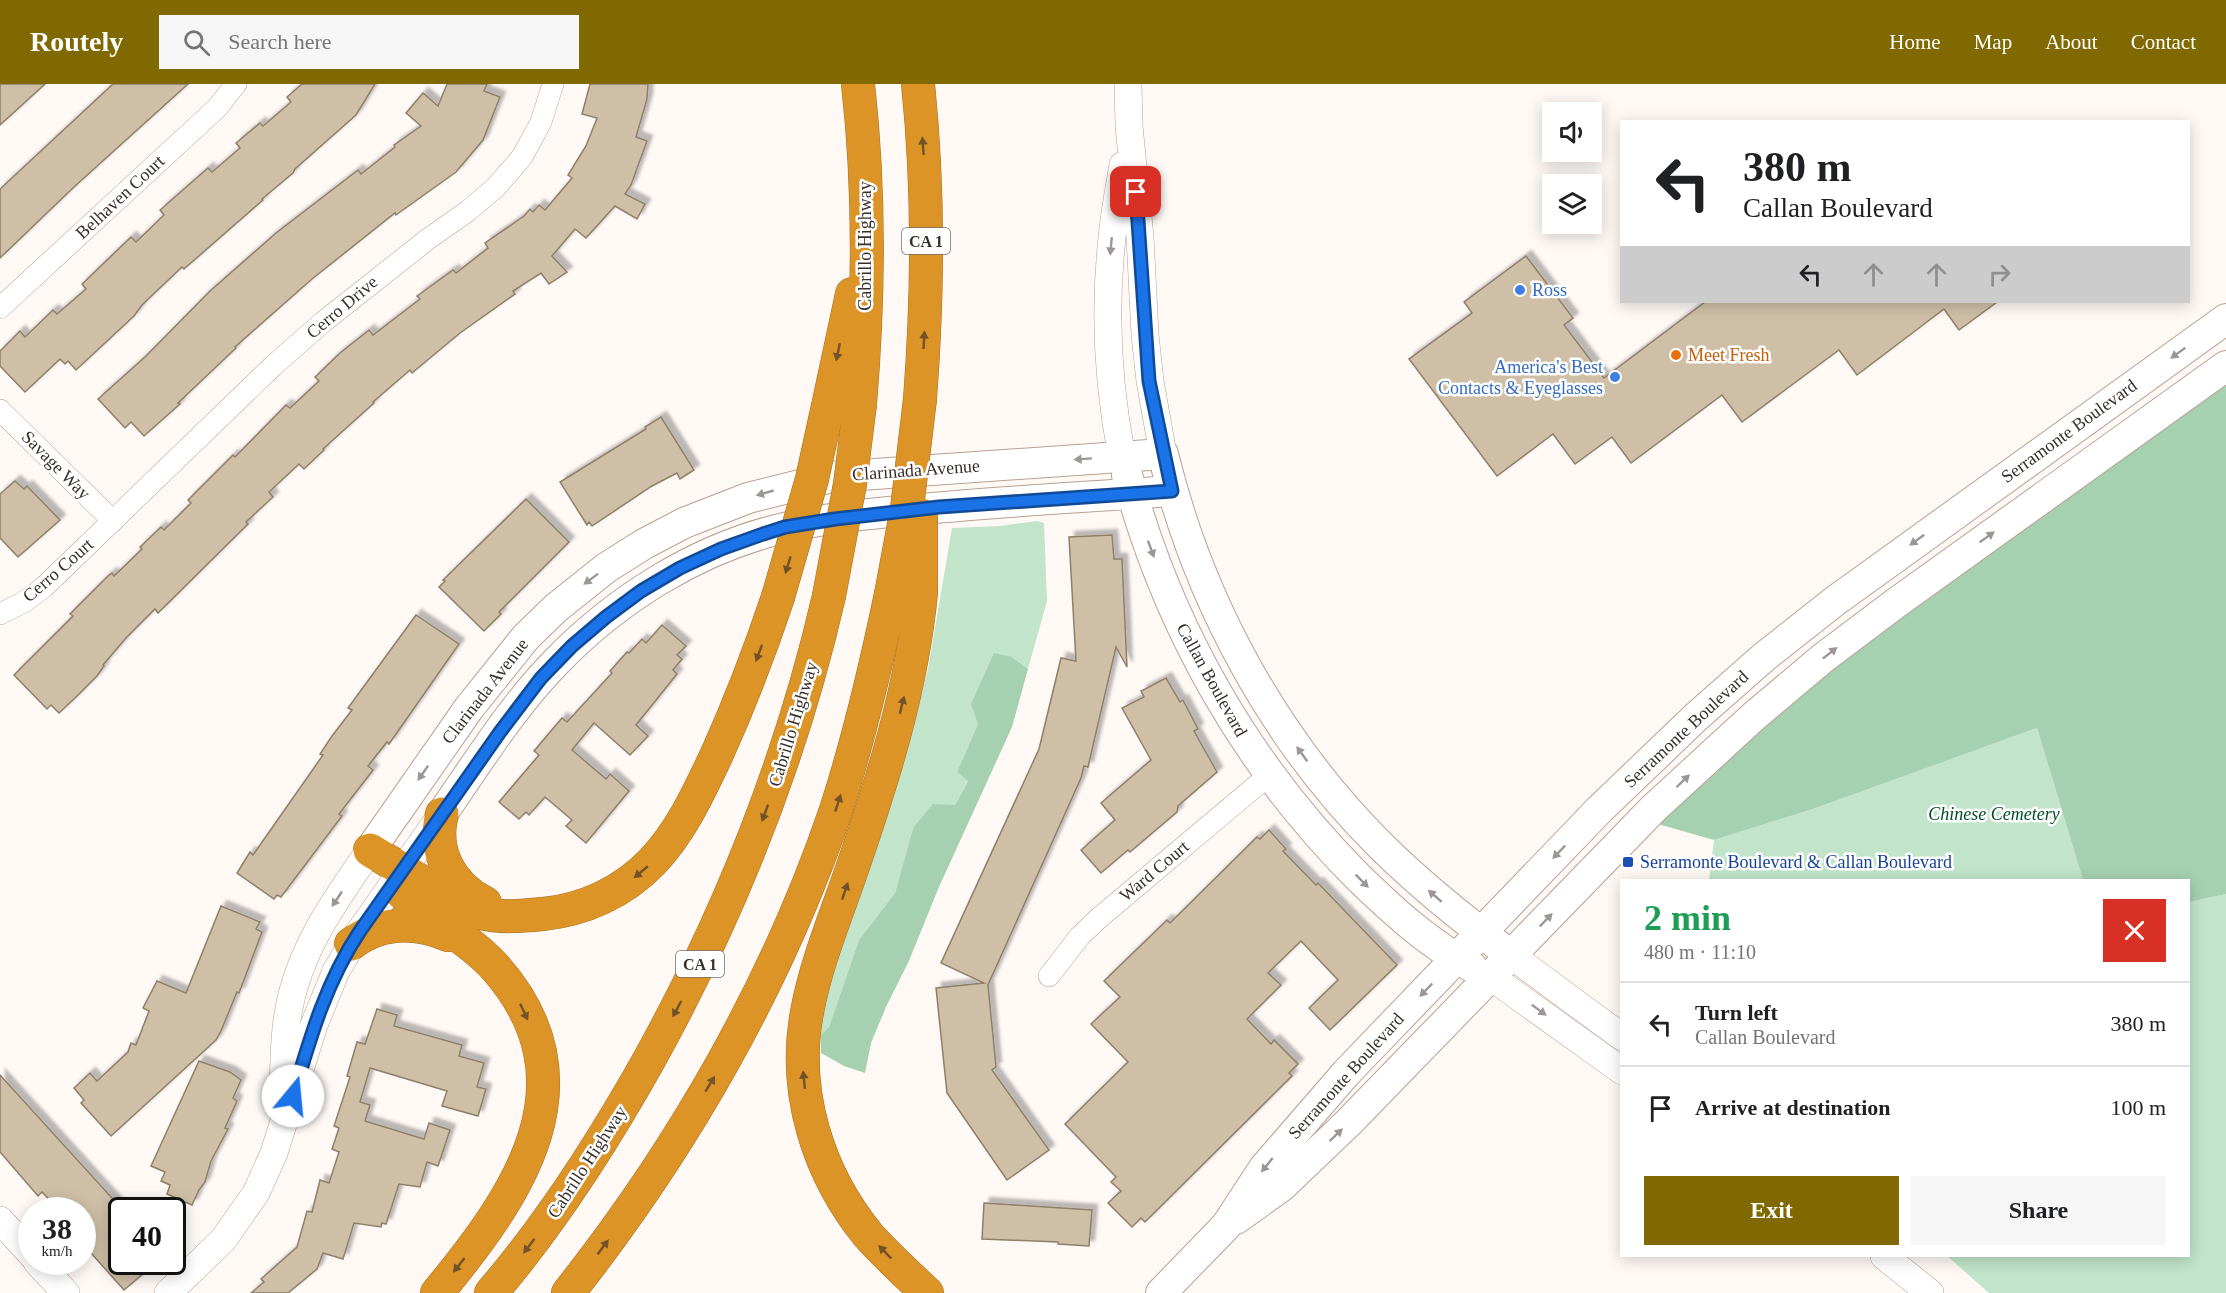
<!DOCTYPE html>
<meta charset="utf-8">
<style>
body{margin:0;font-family:Georgia,serif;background:#f6f6f6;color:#202124;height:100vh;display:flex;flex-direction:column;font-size:22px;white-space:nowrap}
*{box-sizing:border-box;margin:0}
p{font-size:20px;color:#757577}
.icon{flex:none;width:33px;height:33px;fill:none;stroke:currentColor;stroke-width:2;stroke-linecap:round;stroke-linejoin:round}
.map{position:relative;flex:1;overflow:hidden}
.sheet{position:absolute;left:1620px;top:795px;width:570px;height:378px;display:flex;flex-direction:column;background:#fff;border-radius:0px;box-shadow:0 3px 15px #0003}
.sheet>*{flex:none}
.banner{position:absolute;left:1620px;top:36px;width:570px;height:183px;border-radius:0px;box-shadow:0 3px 15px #0003;background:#fff;color:#202124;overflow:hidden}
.tools{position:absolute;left:1542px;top:18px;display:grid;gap:12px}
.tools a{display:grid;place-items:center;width:60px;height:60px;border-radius:0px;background:#fff;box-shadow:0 3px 15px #0003;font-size:30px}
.speed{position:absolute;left:18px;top:1113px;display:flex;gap:12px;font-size:30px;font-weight:700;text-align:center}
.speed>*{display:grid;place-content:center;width:78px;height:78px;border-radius:50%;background:#fff;box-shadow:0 3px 15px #0003;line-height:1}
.speed small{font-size:15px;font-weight:400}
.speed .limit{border:3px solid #111;border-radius:9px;background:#fff;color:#111}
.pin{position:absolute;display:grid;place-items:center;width:51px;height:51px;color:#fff;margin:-26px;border-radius:12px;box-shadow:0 3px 9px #0006}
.me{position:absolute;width:66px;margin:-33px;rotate:17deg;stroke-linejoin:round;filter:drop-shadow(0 0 4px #0008)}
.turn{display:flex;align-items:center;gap:21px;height:126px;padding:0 24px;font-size:27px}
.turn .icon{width:78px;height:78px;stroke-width:2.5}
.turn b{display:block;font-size:42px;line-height:51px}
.lanes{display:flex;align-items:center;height:57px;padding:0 24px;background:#0003;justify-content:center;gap:30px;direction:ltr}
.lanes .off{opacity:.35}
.round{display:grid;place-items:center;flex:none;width:63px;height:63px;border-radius:0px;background:#f6f6f6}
.head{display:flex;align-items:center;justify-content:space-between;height:102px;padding:0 24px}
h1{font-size:36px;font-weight:700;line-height:45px;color:#1e9e55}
.primary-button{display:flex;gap:12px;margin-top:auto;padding:12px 24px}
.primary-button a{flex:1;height:69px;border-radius:0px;background:#7f6900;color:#fff;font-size:24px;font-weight:700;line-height:69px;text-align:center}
.primary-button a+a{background:#f6f6f6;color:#202124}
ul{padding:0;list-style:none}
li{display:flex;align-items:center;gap:18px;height:84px;padding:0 24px;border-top:2px solid #e0e0e0}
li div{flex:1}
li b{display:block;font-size:22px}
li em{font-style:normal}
header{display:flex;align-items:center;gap:36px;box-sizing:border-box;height:84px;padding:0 30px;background:#7f6900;color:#fff}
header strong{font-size:28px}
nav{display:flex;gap:33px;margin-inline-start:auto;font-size:21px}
.search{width:420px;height:54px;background:#f6f6f6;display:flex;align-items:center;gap:15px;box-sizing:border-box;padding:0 21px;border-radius:0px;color:#757577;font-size:22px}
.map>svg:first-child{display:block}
.green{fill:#c2e4cb}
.forest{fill:#a5d1b1}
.building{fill:#cfbfa7;stroke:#8e7f69;stroke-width:1.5;filter:url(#shadow)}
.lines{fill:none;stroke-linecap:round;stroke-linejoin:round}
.minor-casing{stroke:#baa091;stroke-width:22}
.tertiary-casing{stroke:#baa091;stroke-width:28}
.secondary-casing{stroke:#baa091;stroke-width:32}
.motorway-casing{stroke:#a37127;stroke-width:34}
.minor{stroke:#fff;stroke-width:21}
.tertiary{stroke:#fff;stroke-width:27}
.secondary{stroke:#fff;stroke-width:30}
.motorway{stroke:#dc9426;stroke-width:33}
.motorway-bridge-casing{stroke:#a37127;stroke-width:34;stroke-linecap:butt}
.motorway-bridge{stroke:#dc9426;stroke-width:33}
.oneway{fill:#725228}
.oneway2{fill:#9c9794}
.route-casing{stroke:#114b97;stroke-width:15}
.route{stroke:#1a73e8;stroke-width:10}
.shop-dot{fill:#3f7fe0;stroke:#fff;stroke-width:2}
.food-dot{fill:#e8710a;stroke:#fff;stroke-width:2}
.transit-dot{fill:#1a4fb4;stroke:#fff;stroke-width:2}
.labels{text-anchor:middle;stroke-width:5;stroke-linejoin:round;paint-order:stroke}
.shield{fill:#fff;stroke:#746d69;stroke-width:1.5}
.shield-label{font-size:16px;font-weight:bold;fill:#392f29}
.street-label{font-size:18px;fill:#392f29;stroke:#fff}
.shop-label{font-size:18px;fill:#366cbe;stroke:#fff;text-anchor:start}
.food-label{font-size:18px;fill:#c56008;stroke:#fff;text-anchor:start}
.park-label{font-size:18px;font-style:italic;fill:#014e26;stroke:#fff}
.transit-label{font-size:18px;fill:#164399;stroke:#fff;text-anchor:start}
</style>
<header>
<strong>Routely</strong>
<div class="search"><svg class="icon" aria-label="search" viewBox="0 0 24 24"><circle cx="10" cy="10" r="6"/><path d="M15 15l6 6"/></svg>Search here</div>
<nav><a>Home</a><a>Map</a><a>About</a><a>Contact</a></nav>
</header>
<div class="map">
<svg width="2226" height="1209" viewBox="0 0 2226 1209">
<defs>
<filter id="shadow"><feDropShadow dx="5.5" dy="-5.5" stdDeviation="1.5" flood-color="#0004"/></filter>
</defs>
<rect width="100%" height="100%" fill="#fff9f6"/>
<g class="green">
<path d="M1037 437 1044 439 1047 517 1028 585 1012 573 978 640 957 688 968 696 955 721 913 744 895 809 859 856 829 943 821 951 823 919 914 639 928 585 952 444 1000 442Z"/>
<path d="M2037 644 2083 796H1709L1714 756 1816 724Z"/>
<path d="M2226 810V1209H1989L1947 1172H2188L2189 818Z"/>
</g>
<g class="forest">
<path d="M2226 299V810L2189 818 2188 796H2083L2037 644 1816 724 1714 756 1658 740 1694 702 1826 589Z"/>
<path d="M994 569 1012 573 1028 585 1012 643 939 803 908 879 886 923 871 959 865 989 844 982 821 969V951L829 943 859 856 895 809 913 744 933 720 955 721 968 697 957 688 978 640 971 620Z"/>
</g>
<g class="building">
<path d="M0 0H45L0 41Z"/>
<path d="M113 0H188L74 103 0 174V105Z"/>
<path d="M302 0H375L356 31 295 85 293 89 262 115 263 116 184 185 182 183 142 221 134 232 76 286 68 277 65 280 60 275 25 308 0 282V267L20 247 25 253 53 226 57 230 86 205 82 200 131 153 136 158 164 131 160 126 208 84 212 88 240 64 236 59 260 39 263 42 291 18 287 13Z"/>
<path d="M447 0H487L484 7 500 13 483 56 456 88 396 131 395 129 312 195 235 263 236 264 178 319 180 320 144 352 131 338 125 344 98 315 145 273 210 207 276 149 358 86 361 90 395 63 394 61 421 42 406 29 423 9 438 22Z"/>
<path d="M590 0H648L647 15 636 53 647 57 631 101 625 110 645 120 637 135 615 122 586 154 575 145 552 172 567 188 549 200 541 189 513 207 515 210 460 249 412 289 410 286 373 318 374 319 323 365 324 366 304 385 299 380 269 408 273 413 246 438 248 440 158 529 155 525 126 554 103 581 104 582 97 592 75 614 59 629 51 621 47 625 14 591 73 532 70 530 108 492 112 489 114 492 142 465 140 463 161 443 164 446 191 419 188 416 233 371 235 373 286 321 290 324 319 297 315 293 340 269 369 246 373 251 420 215 417 212 453 186 456 189 488 164 485 159 524 132 530 125 533 128 539 121 545 126 572 94 568 91 586 62 597 34 582 30Z"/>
<path d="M1526 172 1573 234 1564 241 1604 294 1705 218H1997L1959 246 1944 225 1857 291 1839 266 1742 338 1722 311 1631 379 1612 353 1575 380 1553 350 1497 392 1409 275 1472 229 1464 218Z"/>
<path d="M661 333 694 386 680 395 677 389 652 402 592 442 589 438 587 441 560 398 646 345 645 343Z"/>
<path d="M15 397 24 405 27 402 60 436 18 473 0 454V410Z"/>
<path d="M526 415 569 458 499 528 501 530 484 547 439 503 445 497 443 496Z"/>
<path d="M1112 451 1114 475H1122L1127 583 1116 563 1088 683 1084 682 1081 694 988 901 996 983 992 986 1049 1066 1007 1096 947 1009 936 904 984 899 941 879 1039 665 1061 574 1076 577 1069 453Z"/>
<path d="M416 531 459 560 389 660 387 658 368 682 373 686 339 730 342 732 281 813 277 811 274 815 237 789 250 768 253 771 323 671 320 670 332 652 352 626 348 624Z"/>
<path d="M662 541 686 562 677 571 682 575 673 586 677 590 636 641 648 652 630 671 594 639 572 666 606 695 610 690 629 707 586 759 566 742 572 736 545 713 529 731 526 728 519 735 499 718 539 671 534 667 562 634 567 638 612 589 610 587 627 568 629 569 642 555 646 559Z"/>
<path d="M1166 594 1180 618 1183 616 1198 645 1194 647 1217 688 1178 722 1177 728 1130 768 1128 766 1101 789 1081 766 1115 736 1101 719 1151 676 1122 624 1144 613 1141 607Z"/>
<path d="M1269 746 1286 765 1283 767 1316 801 1318 799 1397 881 1330 946 1309 924 1338 896 1301 857 1268 889 1281 901 1247 935 1271 960 1274 956 1298 980 1289 989 1292 992 1145 1138 1141 1134 1132 1143 1108 1119 1121 1107 1111 1098 1116 1093 1065 1040 1128 978 1091 940 1120 913 1104 897 1167 836 1170 839 1257 753 1260 755Z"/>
<path d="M221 822 260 838 256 845 262 848 239 909 237 908 221 947 216 956 111 1052 81 1019 84 1016 74 1004 90 989 97 997 128 968 131 959 136 961 149 927 143 924 157 897 186 909Z"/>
<path d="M377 925 397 931 394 942 462 961 459 972 484 979 477 1003 486 1005 478 1032 442 1022 447 1007 370 984 360 1018 370 1021 365 1037 424 1055 429 1039 450 1046 438 1082 427 1078 420 1103 399 1100 386 1140 382 1139 381 1143 354 1139 343 1175 323 1169 317 1185 288 1209H251L264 1198 261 1195 297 1163 307 1127 312 1128 320 1096 329 1099 339 1068 332 1065 339 1044 334 1042 350 993 347 992 357 958 365 960Z"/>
<path d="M199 977 230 988 241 996 233 1014 237 1017 225 1044 228 1045 211 1077 205 1098 199 1106 192 1121 167 1110 170 1101 161 1097 165 1088 151 1082Z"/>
<path d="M0 991 122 1125V1178H157L124 1206 82 1159V1126H59L42 1108 38 1112 0 1068Z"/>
<path d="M984 1119 1092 1126 1089 1162 1058 1160V1158L982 1155Z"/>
</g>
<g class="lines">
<defs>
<g id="minor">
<path d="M0 224 217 24 236 0"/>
<path d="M0 326 113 437"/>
<path d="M0 530 24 518 44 503 273 282 323 238 428 155 468 127 496 103 522 73 541 38 553 0"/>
<path d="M1049 892 1080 852 1099 834 1269 691"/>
</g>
<g id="tertiary">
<path d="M1128 0 1129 42 1140 153 1145 251 1150 297 1163 370"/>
<path d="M1122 373C1108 302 1104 226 1112 154 1114 130 1119 105 1123 81"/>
<path d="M1512 872 1622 953"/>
<path d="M1491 893 1622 987"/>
<path d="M283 1014C284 986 283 958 288 930 298 867 334 818 370 766"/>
<path d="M0 1136 32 1171"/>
<path d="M1884 1172 1930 1209"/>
<path d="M37 1178 66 1209"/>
<path d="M168 1209 223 1156 256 1109 274 1069 314 941 336 887 360 847 442 730"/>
</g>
<g id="secondary">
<path d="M1127 391C1168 544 1247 682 1358 793 1393 827 1429 860 1472 883"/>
<path d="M442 730C478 678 512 623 556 578 617 515 698 464 784 444 829 433 877 429 923 425 1006 417 1089 413 1172 407"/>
<path d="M370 766 469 624 526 553 556 524 606 484 644 460 684 439 748 414 832 393 1163 370C1198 515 1273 654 1379 760 1420 801 1465 837 1512 872"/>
<path d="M1236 1135 1282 1102 1348 1039 1654 724 1753 633 1823 574 1896 519 2226 282"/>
<path d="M1161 1209 1226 1142 1264 1084 1347 988 1599 726 1696 633 1764 573 1835 517 2226 235"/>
</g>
<g id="motorway">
<path d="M858 0C870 106 869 213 860 320"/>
<path d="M918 0C929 105 928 210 920 315"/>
<path d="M828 322 852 210"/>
<path d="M921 509C912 604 883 695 852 785 836 832 816 879 807 928 792 1008 818 1090 869 1152 887 1172 908 1191 927 1209"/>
<path d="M442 730C432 767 451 802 485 819"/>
<path d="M370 766C384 775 399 783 413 792 434 806 454 822 480 829 501 834 522 832 543 830 584 826 623 808 652 778 681 748 699 708 717 670 740 619 760 567 778 513"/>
<path d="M400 807C428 835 466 852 493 881 598 997 518 1111 437 1209"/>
<path d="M351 860C381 837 414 837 448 851"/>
<path d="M491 1209C553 1137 603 1058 649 976 731 828 791 677 829 512"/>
<path d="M568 1209C682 1065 777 900 836 726 859 655 876 582 891 510"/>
</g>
</defs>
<use href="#minor" class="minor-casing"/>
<use href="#tertiary" class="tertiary-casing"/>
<use href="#secondary" class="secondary-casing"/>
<use href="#motorway" class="motorway-casing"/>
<use href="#minor" class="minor"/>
<use href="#tertiary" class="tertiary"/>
<use href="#secondary" class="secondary"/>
<use href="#motorway" class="motorway"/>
<defs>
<g id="motorway-bridge">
<path d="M921 509V431"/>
<path d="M891 510 907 424 920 315"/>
<path d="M829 512 850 400 860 320"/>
<path d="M778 513 812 395 828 322"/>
</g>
</defs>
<use href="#motorway-bridge" class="motorway-bridge-casing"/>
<use href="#motorway-bridge" class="motorway-bridge"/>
</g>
<defs><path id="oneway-solid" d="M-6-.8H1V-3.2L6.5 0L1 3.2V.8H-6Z" transform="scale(1.5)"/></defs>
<g class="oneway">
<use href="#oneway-solid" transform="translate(923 62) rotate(-94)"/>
<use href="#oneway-solid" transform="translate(924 256) rotate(-87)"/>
<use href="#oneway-solid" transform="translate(838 268) rotate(102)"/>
<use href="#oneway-solid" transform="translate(788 481) rotate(107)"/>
<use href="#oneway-solid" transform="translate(759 569) rotate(110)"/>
<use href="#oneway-solid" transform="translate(902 621) rotate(-76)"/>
<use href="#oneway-solid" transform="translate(838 719) rotate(-72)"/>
<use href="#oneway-solid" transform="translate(765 729) rotate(110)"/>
<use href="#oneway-solid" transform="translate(641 788) rotate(140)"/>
<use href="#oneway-solid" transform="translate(845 807) rotate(-71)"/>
<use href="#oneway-solid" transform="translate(677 925) rotate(118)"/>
<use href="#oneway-solid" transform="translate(524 928) rotate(65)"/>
<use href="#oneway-solid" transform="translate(804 996) rotate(-96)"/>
<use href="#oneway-solid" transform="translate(710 1000) rotate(-59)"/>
<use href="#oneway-solid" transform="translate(529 1162) rotate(127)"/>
<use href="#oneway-solid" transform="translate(603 1163) rotate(-53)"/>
<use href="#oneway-solid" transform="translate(885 1168) rotate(-134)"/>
<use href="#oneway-solid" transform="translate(459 1181) rotate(128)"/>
</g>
<g class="oneway2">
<use href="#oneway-solid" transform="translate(1111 162) rotate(95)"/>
<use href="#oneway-solid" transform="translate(2178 269) rotate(144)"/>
<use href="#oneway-solid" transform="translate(1083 375) rotate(176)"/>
<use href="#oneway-solid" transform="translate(765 409) rotate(164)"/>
<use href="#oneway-solid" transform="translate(1987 453) rotate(-36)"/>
<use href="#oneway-solid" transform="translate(1917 456) rotate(144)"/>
<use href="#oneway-solid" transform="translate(1151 465) rotate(70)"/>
<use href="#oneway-solid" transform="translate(591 495) rotate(143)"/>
<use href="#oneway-solid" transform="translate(1830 569) rotate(-38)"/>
<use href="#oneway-solid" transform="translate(1302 670) rotate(-126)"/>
<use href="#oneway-solid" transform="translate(423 689) rotate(125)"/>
<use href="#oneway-solid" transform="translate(1683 697) rotate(-44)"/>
<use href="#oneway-solid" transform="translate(1559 768) rotate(134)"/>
<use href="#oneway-solid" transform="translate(1362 797) rotate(45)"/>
<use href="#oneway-solid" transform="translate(1435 812) rotate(-139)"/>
<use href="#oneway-solid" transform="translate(337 815) rotate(124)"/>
<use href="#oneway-solid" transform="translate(1546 836) rotate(-46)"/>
<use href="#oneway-solid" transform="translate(1426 906) rotate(134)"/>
<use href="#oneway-solid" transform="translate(1539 926) rotate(36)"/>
<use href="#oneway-solid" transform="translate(1336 1051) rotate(-44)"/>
<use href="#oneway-solid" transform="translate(1267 1081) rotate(129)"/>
</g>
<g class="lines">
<defs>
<path id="route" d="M293 1012C310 954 326 898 360 847L500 648 541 594 572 562 606 533 641 507 680 484 721 465 763 450 785 443 835 435 939 423 1172 407 1149 297 1136 108"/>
</defs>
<use href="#route" class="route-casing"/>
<use href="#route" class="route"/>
</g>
<g class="shop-dot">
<circle cx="1520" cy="206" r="6"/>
<circle cx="1615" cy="293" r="6"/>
</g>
<circle class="food-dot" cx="1676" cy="271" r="6"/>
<rect class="transit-dot" x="1622" y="772" width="12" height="12" rx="3"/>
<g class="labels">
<g class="shield">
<rect x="902" y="144" width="48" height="26" rx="4.5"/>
<rect x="676" y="867" width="48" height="26" rx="4.5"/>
</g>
<g class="shield-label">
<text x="926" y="163">CA 1</text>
<text x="700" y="886">CA 1</text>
</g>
<g class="street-label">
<text transform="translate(120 113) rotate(-43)" y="6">Belhaven Court</text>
<text transform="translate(865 162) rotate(-90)" y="6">Cabrillo Highway</text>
<text transform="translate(342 223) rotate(-40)" y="6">Cerro Drive</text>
<text transform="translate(2069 347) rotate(-36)" y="6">Serramonte Boulevard</text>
<text transform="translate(56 381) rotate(45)" y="6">Savage Way</text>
<text transform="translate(916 386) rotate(-4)" y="6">Clarinada Avenue</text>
<text transform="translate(58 486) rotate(-41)" y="6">Cerro Court</text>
<text transform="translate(1212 596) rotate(61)" y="6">Callan Boulevard</text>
<text transform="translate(485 607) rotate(-52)" y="6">Clarinada Avenue</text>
<text transform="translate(793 640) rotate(-73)" y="6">Cabrillo Highway</text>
<text transform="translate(1686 645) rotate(-43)" y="6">Serramonte Boulevard</text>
<text transform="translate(1154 787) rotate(-40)" y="6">Ward Court</text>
<text transform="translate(1346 992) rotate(-48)" y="6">Serramonte Boulevard</text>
<text transform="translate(587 1078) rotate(-57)" y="6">Cabrillo Highway</text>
</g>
<g class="shop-label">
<text x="1532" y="212">Ross</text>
<text x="1603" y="289" text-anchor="end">America's Best<tspan x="1603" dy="21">Contacts &amp; Eyeglasses</tspan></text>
</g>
<g class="food-label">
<text x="1688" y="277">Meet Fresh</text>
</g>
<g class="park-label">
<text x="1994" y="736">Chinese Cemetery</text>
</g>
<g class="transit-label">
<text x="1640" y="784">Serramonte Boulevard &amp; Callan Boulevard</text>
</g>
</g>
</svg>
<div class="tools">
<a><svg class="icon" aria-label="sound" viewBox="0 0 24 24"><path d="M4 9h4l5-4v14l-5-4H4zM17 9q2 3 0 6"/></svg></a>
<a><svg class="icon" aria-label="layers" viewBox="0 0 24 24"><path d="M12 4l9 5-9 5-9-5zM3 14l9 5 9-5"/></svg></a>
</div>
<div class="speed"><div>38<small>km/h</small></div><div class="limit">40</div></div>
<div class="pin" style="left:1136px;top:108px;background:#d93025"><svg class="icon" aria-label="arrive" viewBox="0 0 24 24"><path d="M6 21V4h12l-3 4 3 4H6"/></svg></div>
<svg class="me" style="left:293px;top:1012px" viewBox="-20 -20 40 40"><circle r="19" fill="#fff"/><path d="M0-13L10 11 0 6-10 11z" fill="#1a73e8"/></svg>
<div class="banner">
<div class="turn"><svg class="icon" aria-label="left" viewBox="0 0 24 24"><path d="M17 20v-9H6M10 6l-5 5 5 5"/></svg><div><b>380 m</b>Callan Boulevard</div></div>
<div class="lanes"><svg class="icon" aria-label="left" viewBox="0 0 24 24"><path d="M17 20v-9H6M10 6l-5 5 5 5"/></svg><svg class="icon off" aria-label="ahead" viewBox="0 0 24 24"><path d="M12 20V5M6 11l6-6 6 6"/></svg><svg class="icon off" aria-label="ahead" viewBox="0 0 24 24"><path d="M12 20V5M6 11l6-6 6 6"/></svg><svg class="icon off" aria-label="right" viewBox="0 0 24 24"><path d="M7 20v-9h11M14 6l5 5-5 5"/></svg></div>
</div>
<section class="sheet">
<div class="head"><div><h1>2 min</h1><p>480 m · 11:10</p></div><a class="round" style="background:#d93025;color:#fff"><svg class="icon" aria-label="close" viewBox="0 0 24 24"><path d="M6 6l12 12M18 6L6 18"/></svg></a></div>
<ul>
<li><svg class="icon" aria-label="left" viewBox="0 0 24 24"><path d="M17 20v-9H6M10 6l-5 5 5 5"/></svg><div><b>Turn left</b><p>Callan Boulevard</p></div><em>380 m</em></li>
<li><svg class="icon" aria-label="arrive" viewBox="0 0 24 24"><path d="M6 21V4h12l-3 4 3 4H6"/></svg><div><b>Arrive at destination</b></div><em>100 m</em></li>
</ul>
<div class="primary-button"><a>Exit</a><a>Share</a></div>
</section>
</div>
